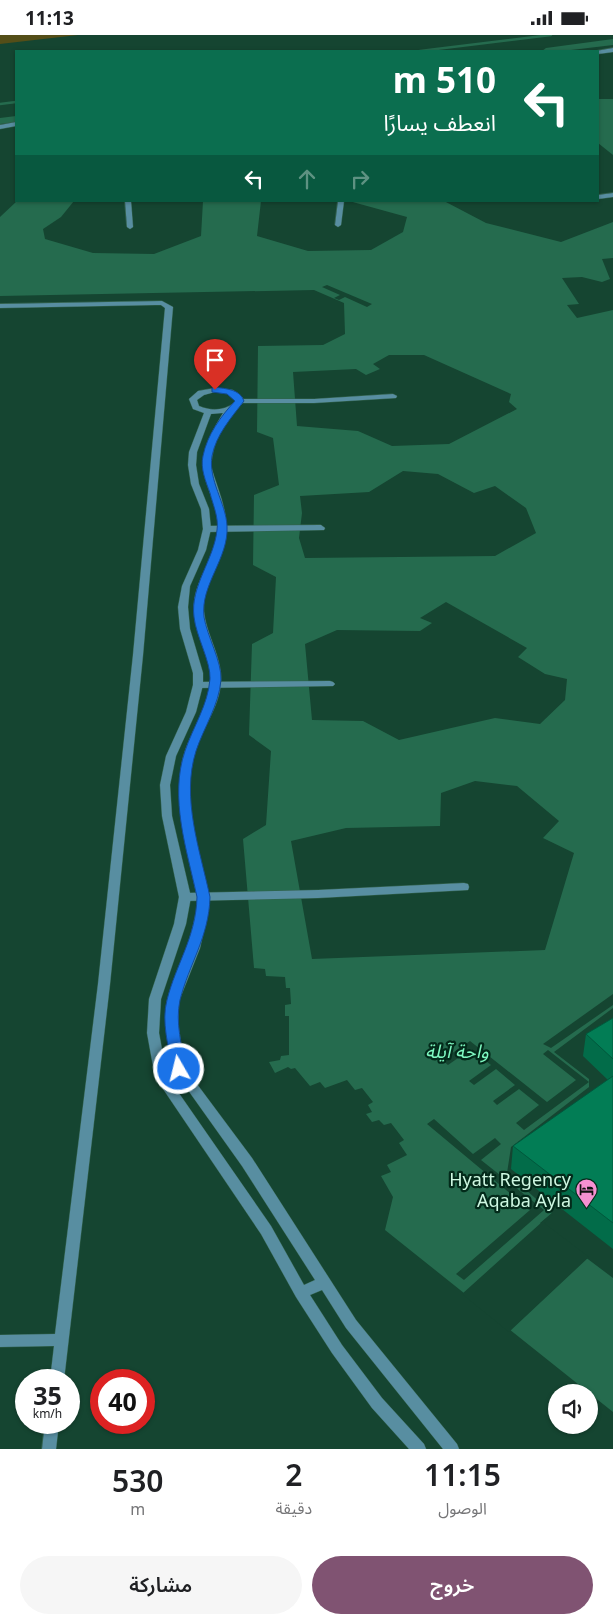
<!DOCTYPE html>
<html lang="ar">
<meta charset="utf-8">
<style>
body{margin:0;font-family:"Noto Sans","Noto Sans Arabic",sans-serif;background:#f6f6f6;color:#202124;direction:rtl;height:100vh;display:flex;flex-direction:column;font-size:19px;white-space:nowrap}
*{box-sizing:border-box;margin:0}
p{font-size:16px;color:#757577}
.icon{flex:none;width:28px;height:28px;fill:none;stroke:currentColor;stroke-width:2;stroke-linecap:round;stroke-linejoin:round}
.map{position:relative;height:1414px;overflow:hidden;direction:ltr}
.side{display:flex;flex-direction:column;background:#fff;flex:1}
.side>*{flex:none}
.top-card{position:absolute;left:15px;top:15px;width:584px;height:152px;border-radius:0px;box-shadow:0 1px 4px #0004;direction:rtl;background:#0b6e4f;color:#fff;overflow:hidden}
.fabs{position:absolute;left:548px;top:1349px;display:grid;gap:10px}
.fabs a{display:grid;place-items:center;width:50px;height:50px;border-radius:50%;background:#fff;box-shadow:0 1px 4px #0004;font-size:25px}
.speed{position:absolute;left:15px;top:1334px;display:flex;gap:10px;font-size:25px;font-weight:700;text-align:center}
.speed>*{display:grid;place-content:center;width:65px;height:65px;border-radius:50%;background:#fff;box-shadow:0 1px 4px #0004;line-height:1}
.speed small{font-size:12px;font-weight:400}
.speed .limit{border:8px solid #d22;background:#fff;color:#111}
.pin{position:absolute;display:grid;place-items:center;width:42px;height:42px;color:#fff;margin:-51px -21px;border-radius:50% 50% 50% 0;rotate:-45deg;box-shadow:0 0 5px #0007}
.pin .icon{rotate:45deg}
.me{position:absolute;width:55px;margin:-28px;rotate:352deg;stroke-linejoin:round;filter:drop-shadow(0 0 4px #0008)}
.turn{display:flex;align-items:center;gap:18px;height:105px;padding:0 20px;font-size:22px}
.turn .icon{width:65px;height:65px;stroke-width:2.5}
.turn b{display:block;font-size:35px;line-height:42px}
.lanes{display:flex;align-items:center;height:48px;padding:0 20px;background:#0003;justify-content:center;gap:25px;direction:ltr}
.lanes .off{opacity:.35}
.eta{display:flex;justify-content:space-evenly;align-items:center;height:85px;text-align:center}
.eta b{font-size:30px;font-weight:600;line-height:35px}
.cta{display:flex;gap:10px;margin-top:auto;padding:10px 20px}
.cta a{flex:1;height:58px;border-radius:30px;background:#805372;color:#fff;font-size:20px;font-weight:600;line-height:58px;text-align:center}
.cta a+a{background:#f6f6f6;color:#202124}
.status{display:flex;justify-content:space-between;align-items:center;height:35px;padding:0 25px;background:#fff;direction:ltr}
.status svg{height:14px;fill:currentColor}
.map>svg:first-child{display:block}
.green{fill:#544e18}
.water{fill:#256b4e;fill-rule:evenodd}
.pier{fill:#154531}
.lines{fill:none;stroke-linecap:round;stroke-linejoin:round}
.stream{stroke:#256b4e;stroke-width:2.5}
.canal{fill:#256b4e;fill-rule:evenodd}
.minor-casing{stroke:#33624d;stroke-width:1}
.tertiary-casing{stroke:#33624d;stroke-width:1}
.minor{fill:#588ea1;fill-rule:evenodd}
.tertiary{fill:#588ea1;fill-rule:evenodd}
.wall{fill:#026c49}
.building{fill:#027d55;stroke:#01583c}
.route{fill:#1a73e8;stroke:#114b97}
.labels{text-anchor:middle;stroke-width:4.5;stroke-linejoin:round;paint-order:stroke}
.near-poi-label{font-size:18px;fill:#cef8e2;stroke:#032a1a;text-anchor:end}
.near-water-label{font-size:19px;font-style:italic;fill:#7ffac2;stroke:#032a1a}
</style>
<div class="status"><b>11:13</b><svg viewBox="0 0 49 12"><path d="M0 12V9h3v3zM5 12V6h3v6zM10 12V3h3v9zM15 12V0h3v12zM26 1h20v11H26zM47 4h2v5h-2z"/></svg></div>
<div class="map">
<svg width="613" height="1414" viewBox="0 0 613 1414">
<rect width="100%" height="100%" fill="#154531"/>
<path class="green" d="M0 0H78L0 9Z"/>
<g class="water">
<path d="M598 64H613V120L598 108Z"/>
<path d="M17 166H74L61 182 43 194 45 204 93 218 154 219 201 201 203 166H261L257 201 308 216 371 215 403 197 407 182 349 166H444L486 188 561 207 613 187V223L602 224 610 244 602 247 582 242 562 243 579 269 567 270 577 283 613 275V973L554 1017 589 1044V1052L511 1112 507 1138 552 1178 540 1188 613 1243V1377L385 1195 393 1162 381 1141 391 1137 387 1130 407 1120 399 1108 404 1105 391 1088 384 1090 379 1085 372 1087 366 1079 372 1077 368 1070 373 1067 362 1053 355 1055 347 1045 325 1053 320 1047 310 1051 295 1033 291 1034 288 1032 275 1038 269 1027 280 1025 281 1021 289 1020V981H285V970L291 969 290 953H286L285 942 266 941 265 934 254 933 243 804 266 790 271 716 249 700 252 609 273 598 276 542 253 530 254 460 279 450 273 403 257 397 258 311 323 310 345 299 344 268 314 255 0 261V182ZM389 320H424L511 359 509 367 517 374 449 409 392 411 358 396 297 391 293 337 356 334 366 340 380 334 373 329ZM403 436 438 439 474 458 495 451 526 473 536 498 495 521 305 523 299 503 302 478 300 461 369 457ZM446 567 527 613 518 622 545 639 567 644 565 665 540 689 495 683 399 705 363 686 312 685 305 609 337 595 420 596 432 588 420 583ZM475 746 517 751 559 786 543 803 574 818 545 915 312 924 291 806 346 793 440 791 441 758Z"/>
</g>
<g class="pier">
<path d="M327 250 372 269 367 272 345 262 339 265 334 263 340 260 322 252Z"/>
<path d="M613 959V970L551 1013 543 1009Z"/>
<path d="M470 1006 547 1067 576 1045 543 1019 548 1015 589 1047 524 1095 516 1088 539 1070 519 1054 497 1070 493 1066 515 1050 496 1034 474 1050 469 1046 491 1030 471 1014 448 1030 442 1025Z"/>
<path d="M434 1084 473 1119 495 1103 501 1109 481 1125 544 1175 464 1245 456 1239 530 1175 427 1089Z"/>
<path d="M552 1178 553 1180 544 1188 589 1222 509 1297 462 1259Z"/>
</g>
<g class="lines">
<g class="stream">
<path d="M420 16 551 0"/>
<path d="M0 69 16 67"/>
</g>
<g class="canal">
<path d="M613 4V10L563 16H542L546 13Z"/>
<path d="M16 81V87L0 89V83Z"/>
</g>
<defs>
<g id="minor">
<path d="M613 13V17L598 19 596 16Z"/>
<path d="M16 87V91L0 94V90Z"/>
<path d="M613 158V162L598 164V160Z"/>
<path d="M125 166H131L133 192 130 194 127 192Z"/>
<path d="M338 166H344L341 190 338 192 335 190Z"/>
<path d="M162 266 173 272 143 620 110 949 64 1345H50L54 1311 0 1312V1300L55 1299 98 949 133 620 165 273 161 270H155L0 273V269Z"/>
<path d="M393 359 397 361 396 363 314 368H239L235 366 239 364H314Z"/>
<path d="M321 490 325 493 324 495 207 497 203 494 207 491Z"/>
<path d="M330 646 333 647 335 649 333 651 198 653 193 650 198 647Z"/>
<path d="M464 848 468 849 469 852 468 855 318 863 185 866 181 865 179 862 181 859 185 858 318 855Z"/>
<path d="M45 1388H59L56 1414H42Z"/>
</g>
<path id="tertiary" d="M215 353 233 355 243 363 242 369C239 372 235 373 232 376 220 388 212 415 211 431 218 457 233 484 223 512 217 530 205 546 204 565 201 592 220 615 221 642 222 673 197 698 192 727 184 772 200 819 209 862V873L200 913 179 966 178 989 185 1033 252 1123 356 1285 457 1409 459 1414H443L346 1293 322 1255 310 1260 342 1310 382 1363 424 1409 426 1414H409L372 1373 332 1318 296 1262 261 1199 155 1042 147 998 149 964 174 889 179 862 162 781 160 750 166 721 186 677 193 650V638L180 594 178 572 182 551 198 515 203 494 201 474 191 449 188 430 189 417 204 378 193 374 189 364 198 356ZM215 357 228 359 235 364 234 368C223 376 211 376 199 371L197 365 204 360ZM223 378C214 393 202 413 203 431 205 454 220 473 218 497 215 525 192 547 194 576 196 599 211 619 211 642 212 673 188 697 182 727 173 772 189 819 197 862V873L188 913 167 966 166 989 173 1034 242 1131 315 1245 304 1250 271 1191 167 1041 159 998 161 964 186 889 191 862 172 781 170 750 176 721 196 677 203 650V638L190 594 188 572 190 551 206 515 211 494 209 474 199 449 196 430 197 417 211 379Z"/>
</defs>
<use href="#minor" class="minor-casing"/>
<use href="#tertiary" class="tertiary-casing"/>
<use href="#minor" class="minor"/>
<use href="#tertiary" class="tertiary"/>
</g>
<path class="wall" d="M613 983V1214L511 1134 513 1111 608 1045 583 1021 586 999Z"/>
<g class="building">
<path d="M613 983V1024L586 999Z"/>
<path d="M613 1041V1188L513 1111Z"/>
</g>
<path class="route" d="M215 352C226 354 240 354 244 366 231 383 216 400 212 421 208 445 226 468 227 491 229 523 200 550 204 582 207 601 222 627 221 645 219 670 204 692 196 716 181 763 200 815 210 862 209 902 189 929 180 965 175 987 182 1012 186 1034L179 1039 172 1034C169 1012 161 987 167 965 176 929 196 902 197 862 187 815 169 763 185 716 193 692 208 670 210 644 211 627 196 601 194 582 190 551 214 525 217 495 219 483 213 470 210 458 206 447 200 433 203 421 207 400 221 381 235 366L227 359 212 357V353Z"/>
<defs>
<symbol id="hotel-pin" viewBox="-11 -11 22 30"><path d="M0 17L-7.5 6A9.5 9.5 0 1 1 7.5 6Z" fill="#f590d1" stroke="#032a1a"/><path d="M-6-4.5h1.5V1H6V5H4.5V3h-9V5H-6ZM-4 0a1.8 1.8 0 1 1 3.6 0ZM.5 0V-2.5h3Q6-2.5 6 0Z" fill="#111"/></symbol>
</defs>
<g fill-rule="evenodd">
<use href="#hotel-pin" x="574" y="1142" width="25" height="34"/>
</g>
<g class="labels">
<g class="near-poi-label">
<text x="571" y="1151">Hyatt Regency<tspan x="571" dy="21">Aqaba Ayla</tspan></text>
</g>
<g class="near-water-label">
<text x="457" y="1023">واحة آيلة</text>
</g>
</g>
</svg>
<div class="fabs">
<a><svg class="icon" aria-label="sound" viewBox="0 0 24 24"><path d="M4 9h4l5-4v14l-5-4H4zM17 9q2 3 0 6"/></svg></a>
</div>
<div class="speed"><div>35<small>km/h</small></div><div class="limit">40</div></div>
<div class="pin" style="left:215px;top:355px;background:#d93025"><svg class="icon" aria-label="arrive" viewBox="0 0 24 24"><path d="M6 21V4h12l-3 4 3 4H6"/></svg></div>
<svg class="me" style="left:179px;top:1034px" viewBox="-20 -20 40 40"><circle r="17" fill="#1a73e8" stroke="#fff" stroke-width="3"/><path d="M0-11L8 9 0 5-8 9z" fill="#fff"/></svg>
<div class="top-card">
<div class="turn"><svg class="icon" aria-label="left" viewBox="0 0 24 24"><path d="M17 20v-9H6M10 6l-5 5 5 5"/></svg><div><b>510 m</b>انعطف يسارًا</div></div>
<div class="lanes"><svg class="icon" aria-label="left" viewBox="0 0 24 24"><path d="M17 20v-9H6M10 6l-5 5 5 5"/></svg><svg class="icon off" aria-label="ahead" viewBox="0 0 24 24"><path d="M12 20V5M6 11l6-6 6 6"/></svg><svg class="icon off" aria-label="right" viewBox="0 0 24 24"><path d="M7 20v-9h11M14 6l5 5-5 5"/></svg></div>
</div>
</div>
<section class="side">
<div class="eta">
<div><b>11:15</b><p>الوصول</p></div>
<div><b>2</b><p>دقيقة</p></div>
<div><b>530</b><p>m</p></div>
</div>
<div class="cta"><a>خروج</a><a>مشاركة</a></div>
</section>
